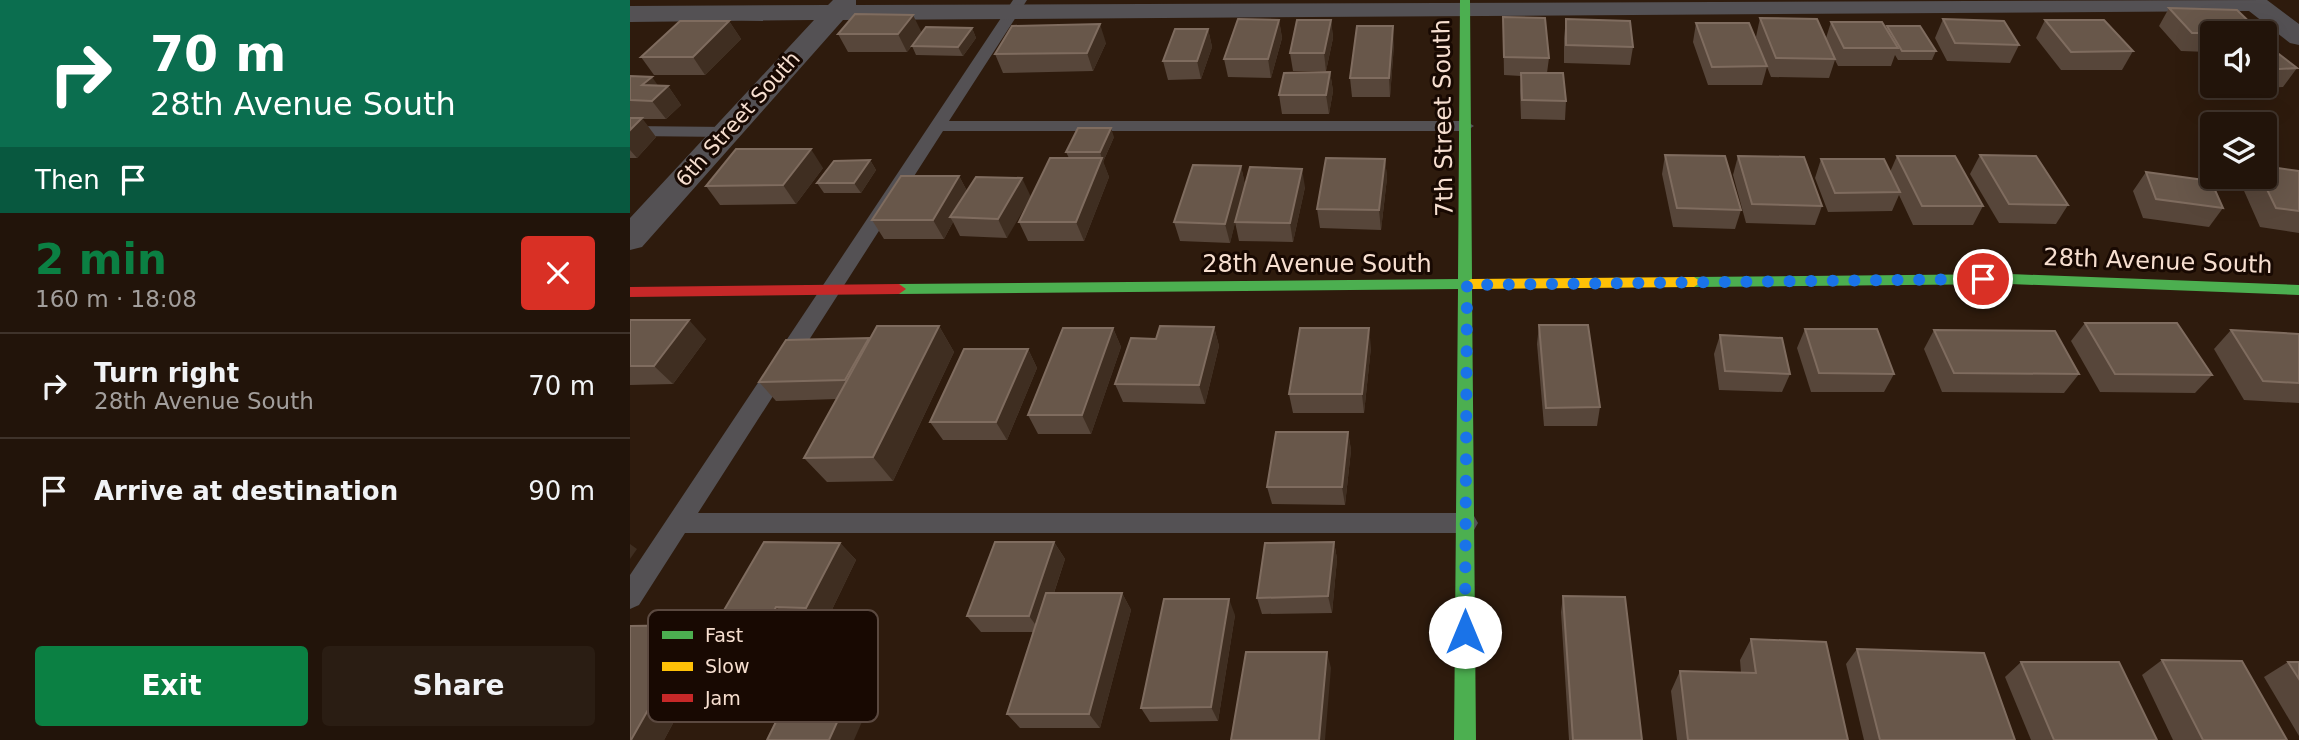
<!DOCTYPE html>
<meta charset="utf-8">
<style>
body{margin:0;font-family:"DejaVu Sans",sans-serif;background:#2a1d13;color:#f1f3f6;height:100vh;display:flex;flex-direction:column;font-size:26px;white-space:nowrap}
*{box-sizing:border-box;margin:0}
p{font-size:23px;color:#a29e9c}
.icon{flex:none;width:38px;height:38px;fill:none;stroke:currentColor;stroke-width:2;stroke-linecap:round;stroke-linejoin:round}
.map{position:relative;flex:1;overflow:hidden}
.drawer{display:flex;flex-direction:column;background:#22140a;width:630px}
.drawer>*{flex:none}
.top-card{background:#0b6e4f;color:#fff;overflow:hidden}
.tools{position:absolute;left:1570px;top:21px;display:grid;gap:14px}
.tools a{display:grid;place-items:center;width:77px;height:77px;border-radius:7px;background:#22140a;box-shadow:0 7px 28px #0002,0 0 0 2px #3f332b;font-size:35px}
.pin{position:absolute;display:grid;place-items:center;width:60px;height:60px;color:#fff;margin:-30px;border:4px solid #fff;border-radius:50%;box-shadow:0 2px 7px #0007}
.me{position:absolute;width:77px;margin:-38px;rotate:0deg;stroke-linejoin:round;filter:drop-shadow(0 0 5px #0008)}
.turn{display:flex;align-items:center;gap:24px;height:147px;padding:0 35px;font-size:32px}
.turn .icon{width:91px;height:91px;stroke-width:2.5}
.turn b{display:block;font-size:49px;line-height:60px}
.then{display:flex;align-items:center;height:66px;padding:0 35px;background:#0003;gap:14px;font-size:26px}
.round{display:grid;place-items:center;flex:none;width:74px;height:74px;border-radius:7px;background:#2a1d13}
.headline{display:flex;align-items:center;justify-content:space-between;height:119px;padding:0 35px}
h1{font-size:42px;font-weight:800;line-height:52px;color:#0b8043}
.cta{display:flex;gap:14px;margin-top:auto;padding:14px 35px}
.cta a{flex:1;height:80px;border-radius:7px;background:#0b8043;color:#fff;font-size:28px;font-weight:800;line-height:80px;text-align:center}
.cta a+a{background:#2a1d13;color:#f1f3f6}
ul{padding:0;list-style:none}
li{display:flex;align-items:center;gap:21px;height:105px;padding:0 35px;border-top:2px solid #3f332b}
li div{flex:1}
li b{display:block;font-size:26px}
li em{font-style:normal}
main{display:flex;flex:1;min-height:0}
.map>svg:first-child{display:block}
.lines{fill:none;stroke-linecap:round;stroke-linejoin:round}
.lane{fill:#545154;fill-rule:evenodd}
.street{fill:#545154;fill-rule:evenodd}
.fast{fill:#4caf50;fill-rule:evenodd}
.slow{fill:#ffc107;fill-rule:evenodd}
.jam{fill:#c62828;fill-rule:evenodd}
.wall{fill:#57463a}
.shaded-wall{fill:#3f2e21}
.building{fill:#68574a;stroke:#7f6c5f;stroke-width:2}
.route{stroke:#1a73e8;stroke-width:12;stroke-dasharray:0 21.6}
.labels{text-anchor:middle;stroke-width:6;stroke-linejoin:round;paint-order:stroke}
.far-street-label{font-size:21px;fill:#f7dfd0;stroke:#180902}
.street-label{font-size:24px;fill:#f7dfd0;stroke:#180902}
.key{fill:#180902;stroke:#5b4940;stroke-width:2}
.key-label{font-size:19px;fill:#f7dfd0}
</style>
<main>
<section class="drawer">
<div class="top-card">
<div class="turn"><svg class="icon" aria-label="right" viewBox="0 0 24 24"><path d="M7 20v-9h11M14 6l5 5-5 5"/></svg><div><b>70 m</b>28th Avenue South</div></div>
<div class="then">Then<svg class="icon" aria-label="arrive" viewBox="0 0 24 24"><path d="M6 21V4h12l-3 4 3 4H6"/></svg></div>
</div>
<div class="headline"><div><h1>2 min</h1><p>160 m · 18:08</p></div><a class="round" style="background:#d93025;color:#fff"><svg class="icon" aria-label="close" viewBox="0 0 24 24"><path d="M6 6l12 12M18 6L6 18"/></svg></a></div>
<ul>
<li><svg class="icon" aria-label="right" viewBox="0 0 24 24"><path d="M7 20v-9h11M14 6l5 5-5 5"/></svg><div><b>Turn right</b><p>28th Avenue South</p></div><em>70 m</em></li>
<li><svg class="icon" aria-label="arrive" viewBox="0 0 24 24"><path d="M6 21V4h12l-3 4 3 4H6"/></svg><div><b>Arrive at destination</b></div><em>90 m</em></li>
</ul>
<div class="cta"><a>Exit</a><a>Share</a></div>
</section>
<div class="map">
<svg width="1669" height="740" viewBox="0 0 1669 740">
<rect width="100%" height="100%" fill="#2e1b0d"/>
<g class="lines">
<g class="lane">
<path d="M383 0H397L319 121H836L844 126 836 131H313L68 513H836L844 516 848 523 844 530 836 533H55L9 605 0 609V575Z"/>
<path d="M0 126 98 127 106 132 98 137 0 136Z"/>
</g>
<path class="street" d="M203 0H226V5L1637 0 1669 24V45L1660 43 1619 11 213 20 12 247 0 250V218L184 20 0 22V6L198 5Z"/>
<g class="fast">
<path d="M830 0H840L842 279 848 284 842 289 846 740H824L828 289 269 294 262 289 269 284 828 279Z"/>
<path d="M1380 274 1669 285V295L1380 284 1064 287 1057 282 1064 277Z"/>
</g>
<path class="slow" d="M1064 277 1071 282 1064 287 841 289 834 284 841 279Z"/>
<path class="jam" d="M269 284 276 289 269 294 0 297V287Z"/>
</g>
<g class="wall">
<path d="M1539 8 1582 33V78L1569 67 1578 52 1551 51 1529 26Z"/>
<path d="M873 17 919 58 917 73 936 101 935 120 891 119 890 91 891 76 874 75Z"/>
<path d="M1130 18 1196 38 1201 22 1256 29 1257 26 1306 51 1302 60H1268L1265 55 1261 66H1208L1205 60 1199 78 1141 77 1137 67 1132 85H1078L1063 42 1066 23 1134 60 1126 37Z"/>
<path d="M936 19 1003 47 1000 65 934 63V38Z"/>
<path d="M1313 19 1389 45 1380 63 1317 61 1305 38Z"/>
<path d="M649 20 652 38 641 78 598 77 594 59Z"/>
<path d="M701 20 703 38 696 71H663L660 53Z"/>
<path d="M1415 20 1503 51 1492 70H1431L1406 38Z"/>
<path d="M99 21 111 39 75 75H24L11 57Z"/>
<path d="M342 28 346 38 333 56 286 55 282 46 277 52H218L208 34 292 33Z"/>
<path d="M578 29 582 47 571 79 538 80 533 61Z"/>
<path d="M476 43 463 71 373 73 365 54Z"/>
<path d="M764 44 760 97H722L720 78Z"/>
<path d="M1634 45 1667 68 1653 87 1596 90 1591 86H1634Z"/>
<path d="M700 72 703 91 699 114H652L649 95Z"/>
<path d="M0 76 28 86H38L51 105 36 119H12L26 137 7 158H0Z"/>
<path d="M484 137 473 162 479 177 454 241H398L389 222 439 158 436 152Z"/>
<path d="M1035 155 1111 210 1105 229 1043 227 1032 174Z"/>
<path d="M1350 155 1438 205 1426 224 1369 223 1340 174Z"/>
<path d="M1108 156 1192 206 1185 225 1116 223 1103 175Z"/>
<path d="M1267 156 1353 206 1343 225H1283L1269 195 1262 211 1198 212 1185 178 1191 159 1260 172Z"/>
<path d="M755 159 757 178 751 230 690 228 687 209Z"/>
<path d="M240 160 246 170 231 193H194L187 183Z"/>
<path d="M611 166 615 185 675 187 663 242 609 241 605 222 600 243 550 241 544 222Z"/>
<path d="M193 168 166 204 90 205 76 186Z"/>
<path d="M1669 171V233L1630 227 1611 184 1616 177H1634Z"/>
<path d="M1516 172 1593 208 1579 227 1513 218 1503 191Z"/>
<path d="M329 176 337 191 392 178 377 238 330 236 323 222 314 239H254L242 220Z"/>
<path d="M0 320 76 339 43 384 0 385Z"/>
<path d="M1455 323 1582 375 1565 393 1470 392 1441 341Z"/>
<path d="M909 325 970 407 967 426H914L907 344Z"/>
<path d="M309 326 324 352 263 481 197 482 174 458 207 399 146 401 129 382 240 339Z"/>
<path d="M584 327 589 346 575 404 493 402 485 384 526 339Z"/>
<path d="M483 328 491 347 461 434H408L398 415Z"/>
<path d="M1175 329 1264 374 1254 392H1181L1167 348Z"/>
<path d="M1304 330 1449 374 1434 393 1312 392 1294 349Z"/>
<path d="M1601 330 1669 334V403L1614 400 1584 349Z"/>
<path d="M1090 335 1160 374 1152 392 1089 390 1084 354Z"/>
<path d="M741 347 734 413H663L659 394Z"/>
<path d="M398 349 407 368 377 440H313L300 422Z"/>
<path d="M718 432 721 450 715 505 642 504 637 487Z"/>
<path d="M424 542 435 559 424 593H492L501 610 470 728H390L377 714 403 632H351L337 616Z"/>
<path d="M704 542 707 559 702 613 632 614 627 598Z"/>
<path d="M210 543 226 560 195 624 166 623 138 675 89 673 75 664 34 740H0L80 635Z"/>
<path d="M933 596 1012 740H939L931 612Z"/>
<path d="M605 615 588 721 520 722 511 708Z"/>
<path d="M1121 639 1218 740H1047L1041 691 1050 671 1111 673 1110 660Z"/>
<path d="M1227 649 1385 740H1234L1216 664Z"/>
<path d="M1532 660 1657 740H1543L1512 675Z"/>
<path d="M1391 662 1527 740H1401L1375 677Z"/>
<path d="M1658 662H1669V736L1634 677Z"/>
</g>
<g class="shaded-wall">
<path d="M283 15 292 33 277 52 268 34Z"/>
<path d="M649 20 652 38 641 78 638 59Z"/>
<path d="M701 20 703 38 696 71 694 53Z"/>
<path d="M99 21 111 39 75 75 63 57Z"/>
<path d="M470 24 476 43 463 71 457 53Z"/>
<path d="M763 26 764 44 760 97 759 78Z"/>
<path d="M342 28 346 38 333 56 328 47Z"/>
<path d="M578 29 582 47 571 79 567 61Z"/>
<path d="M700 72 703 91 699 114 696 95Z"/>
<path d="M22 77 32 91 38 86 51 105 36 119 22 101 12 85Z"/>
<path d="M12 118 26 137 7 158 0 150V130Z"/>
<path d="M481 128 484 137 473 162 470 152Z"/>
<path d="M181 149 193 168 166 204 153 185Z"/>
<path d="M472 158 479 177 454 241 446 222Z"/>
<path d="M755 159 757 178 751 230 749 210Z"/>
<path d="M240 160 246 170 231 193 224 183Z"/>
<path d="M611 166 615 185 600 243 595 224Z"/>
<path d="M672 169 675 187 663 242 660 223Z"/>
<path d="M329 176 339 195 320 217 323 222 314 239 303 220Z"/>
<path d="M392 178 401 197 377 238 368 219Z"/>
<path d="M59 320 76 339 43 384 24 366Z"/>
<path d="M309 326 324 352 263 481 243 457Z"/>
<path d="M584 327 589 346 575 404 569 385Z"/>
<path d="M483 328 491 347 461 434 452 415Z"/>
<path d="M739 328 741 347 734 413 732 394Z"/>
<path d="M239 338 253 357 230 399 215 380Z"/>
<path d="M398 349 407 368 377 440 366 422Z"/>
<path d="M718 432 721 450 715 505 712 487Z"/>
<path d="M424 542 435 559 411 632 399 616Z"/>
<path d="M704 542 707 559 702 613 698 596Z"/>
<path d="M210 543 226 560 195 624 176 608Z"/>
<path d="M0 544 7 549 0 559Z"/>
<path d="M492 593 501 610 470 728 459 714Z"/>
<path d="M599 599 605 615 588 721 581 707Z"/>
<path d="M146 607 166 623 138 675 117 660Z"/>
<path d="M66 625 88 641 66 658 75 664 34 740H1Z"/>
<path d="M697 652 701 668 695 740H689Z"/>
<path d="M223 687 241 701 224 740H199Z"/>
</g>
<g class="building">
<path d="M1539 8 1607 10 1631 33H1562Z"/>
<path d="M225 14 283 15 268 34H208Z"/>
<path d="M873 17 915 18 919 58 874 57Z"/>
<path d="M1130 18 1187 19 1205 59 1146 58Z"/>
<path d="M608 19 649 20 638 59H594Z"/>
<path d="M936 19 1000 21 1003 47 936 45Z"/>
<path d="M1313 19 1374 21 1389 45 1325 43Z"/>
<path d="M667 20H701L694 53H660Z"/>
<path d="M1415 20H1474L1503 51 1441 52Z"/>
<path d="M50 21H99L63 57H11Z"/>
<path d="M1201 22H1252L1268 48H1214Z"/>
<path d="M1066 23H1119L1137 66 1082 67Z"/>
<path d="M470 24 457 53 365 54 382 26Z"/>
<path d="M727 26H763L759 78H720Z"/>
<path d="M1257 26H1290L1306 51H1272Z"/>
<path d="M296 27 342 28 328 47 282 46Z"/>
<path d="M545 29H578L567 61H533Z"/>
<path d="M1634 45H1637L1667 68 1634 70Z"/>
<path d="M700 72 696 95H649L654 73Z"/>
<path d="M891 73H933L936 101 892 100Z"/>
<path d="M0 76 22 77 12 85 38 86 22 101 0 100Z"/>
<path d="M0 118H12L0 130Z"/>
<path d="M448 128H481L470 152H436Z"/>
<path d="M106 149H181L153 185 76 186Z"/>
<path d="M1035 155 1095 156 1111 210 1047 208Z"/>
<path d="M1350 155 1406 156 1438 205 1379 204Z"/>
<path d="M1108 156 1174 157 1192 206 1122 204Z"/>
<path d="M1267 156H1325L1353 206H1292Z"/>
<path d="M420 158H472L446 222H389Z"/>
<path d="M696 158 755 159 749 210 687 209Z"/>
<path d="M1191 159H1254L1270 192 1205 193Z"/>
<path d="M240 160 224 183H187L204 161Z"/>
<path d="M563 165 611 166 595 224 544 222Z"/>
<path d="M1634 166 1669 171V211L1646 208 1631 177H1634Z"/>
<path d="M620 167 672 169 660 223 605 222Z"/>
<path d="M1516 172 1581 181 1593 208 1526 199Z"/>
<path d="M271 176H329L303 220H242Z"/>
<path d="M346 177 392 178 368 219 320 217Z"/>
<path d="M0 320H59L24 366H0Z"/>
<path d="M1455 323H1547L1582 375 1485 374Z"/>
<path d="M909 325H958L970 407 916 408Z"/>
<path d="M247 326H309L243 457 174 458Z"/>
<path d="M530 326 584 327 569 385 485 384 501 338 526 339Z"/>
<path d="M433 328H483L452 415H398Z"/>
<path d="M670 328H739L732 394H659Z"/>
<path d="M1175 329H1247L1264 374 1189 373Z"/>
<path d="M1304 330 1425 331 1449 374 1324 373Z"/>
<path d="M1601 330 1669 334V383L1633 381Z"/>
<path d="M1090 335 1152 338 1160 374 1095 371Z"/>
<path d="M239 338 215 380 129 382 156 340Z"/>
<path d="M334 349H398L366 422H300Z"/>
<path d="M646 432H718L712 487H637Z"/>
<path d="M134 542 210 543 176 608 146 607 117 660 66 658Z"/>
<path d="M365 542H424L399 616H337Z"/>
<path d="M704 542 698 596 627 598 635 543Z"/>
<path d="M416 593H492L459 714H377Z"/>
<path d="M933 596 995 597 1012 740H943Z"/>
<path d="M534 599H599L581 707 511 708Z"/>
<path d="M66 625 1 740H0V626Z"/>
<path d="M1121 639 1196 642 1218 740H1058L1050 671 1126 673Z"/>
<path d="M1227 649 1354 653 1385 740H1250Z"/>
<path d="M616 652H697L689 740H601Z"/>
<path d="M1532 660 1612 661 1657 740H1573Z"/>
<path d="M1391 662H1489L1527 740H1424Z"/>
<path d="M1658 662H1669V679Z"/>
<path d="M163 687H223L199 740H137Z"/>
</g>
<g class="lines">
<path class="route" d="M835 632 837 285 1353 279"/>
</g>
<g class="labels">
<g class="far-street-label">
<text transform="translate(108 119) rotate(-48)" y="7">6th Street South</text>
</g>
<g class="street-label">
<text transform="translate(813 118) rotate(-91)" y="8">7th Street South</text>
<text transform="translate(1528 261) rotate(2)" y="8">28th Avenue South</text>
<text x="687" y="272">28th Avenue South</text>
</g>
</g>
<rect x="18" y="610" width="230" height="112" rx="10" class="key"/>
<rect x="32" y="631" width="31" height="8" fill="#4caf50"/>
<rect x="32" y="662" width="31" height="9" fill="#ffc107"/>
<rect x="32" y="694" width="31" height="8" fill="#c62828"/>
<g class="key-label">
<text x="75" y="642">Fast</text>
<text x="75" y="673">Slow</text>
<text x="75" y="705">Jam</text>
</g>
</svg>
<div class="tools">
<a><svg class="icon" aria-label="sound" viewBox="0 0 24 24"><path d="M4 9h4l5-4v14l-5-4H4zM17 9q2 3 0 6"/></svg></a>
<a><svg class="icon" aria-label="layers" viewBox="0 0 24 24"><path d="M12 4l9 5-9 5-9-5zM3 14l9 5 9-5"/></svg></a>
</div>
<div class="pin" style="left:1353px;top:279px;background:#d93025"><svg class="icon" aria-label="arrive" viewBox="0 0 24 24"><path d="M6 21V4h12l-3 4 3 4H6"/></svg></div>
<svg class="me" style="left:835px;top:632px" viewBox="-20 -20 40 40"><circle r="19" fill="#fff"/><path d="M0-13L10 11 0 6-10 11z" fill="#1a73e8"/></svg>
</div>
</main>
